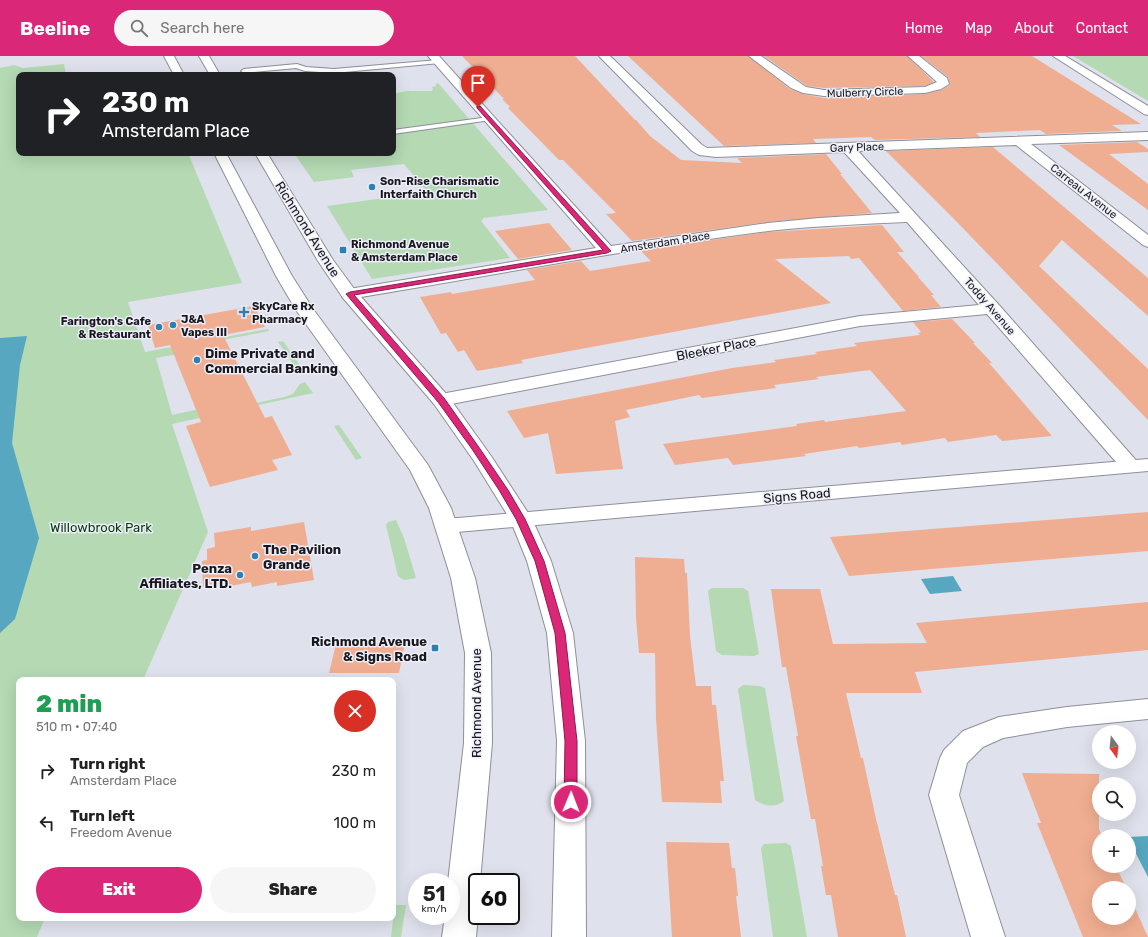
<!DOCTYPE html>
<meta charset="utf-8">
<style>
body{margin:0;font-family:Rubik,sans-serif;background:#f6f6f6;color:#222;height:100vh;display:flex;flex-direction:column;font-size:15px;white-space:nowrap}
*{box-sizing:border-box;margin:0}
p{font-size:13px;color:#767676}
.icon{flex:none;width:22px;height:22px;fill:none;stroke:currentColor;stroke-width:2;stroke-linecap:round;stroke-linejoin:round}
.map{position:relative;flex:1;overflow:hidden}
.drawer{position:absolute;left:16px;top:621px;width:380px;height:244px;display:flex;flex-direction:column;background:#fff;border-radius:8px;box-shadow:0 4px 16px #0002}
.drawer>*{flex:none}
.hud{position:absolute;left:16px;top:16px;width:380px;height:84px;border-radius:8px;box-shadow:0 4px 16px #0002;background:#202124;color:#fff;overflow:hidden}
.needle{width:26px;rotate:165deg}
.tools{position:absolute;left:1092px;top:669px;display:grid;gap:8px}
.tools a{display:grid;place-items:center;width:44px;height:44px;border-radius:50%;background:#fff;box-shadow:0 4px 16px #0002;font-size:20px}
.speed{position:absolute;left:408px;top:817px;display:flex;gap:8px;font-size:20px;font-weight:700;text-align:center}
.speed>*{display:grid;place-content:center;width:52px;height:52px;border-radius:50%;background:#fff;box-shadow:0 4px 16px #0002;line-height:1}
.speed small{font-size:10px;font-weight:400}
.speed .limit{border:2px solid #111;border-radius:6px;background:#fff;color:#111}
.pin{position:absolute;display:grid;place-items:center;width:34px;height:34px;color:#fff;margin:-41px -17px;border-radius:50% 50% 50% 0;rotate:-45deg;box-shadow:0 0 4px #0007}
.pin .icon{rotate:45deg}
.me{position:absolute;width:44px;margin:-22px;rotate:1deg;stroke-linejoin:round;filter:drop-shadow(0 0 3px #0008)}
.turn{display:flex;align-items:center;gap:14px;height:84px;padding:0 20px;font-size:18px}
.turn .icon{width:52px;height:52px;stroke-width:2.5}
.turn b{display:block;font-size:28px;line-height:34px}
.round{display:grid;place-items:center;flex:none;width:42px;height:42px;border-radius:21px;background:#f6f6f6}
.overview{display:flex;align-items:center;justify-content:space-between;height:68px;padding:0 20px}
h1{font-size:24px;font-weight:800;line-height:30px;color:#1e9e55}
.cta{display:flex;gap:8px;margin-top:auto;padding:8px 20px}
.cta a{flex:1;height:46px;border-radius:24px;background:#db2777;color:#fff;font-size:16px;font-weight:800;line-height:46px;text-align:center}
.cta a+a{background:#f6f6f6;color:#222}
ul{padding:0;list-style:none}
li{display:flex;align-items:center;gap:12px;height:52px;padding:0 20px}
li div{flex:1}
li b{display:block;font-size:15px}
li em{font-style:normal}
header{display:flex;align-items:center;gap:24px;box-sizing:border-box;height:56px;padding:0 20px;background:#db2777;color:#fff}
header strong{font-size:19px}
nav{display:flex;gap:22px;margin-inline-start:auto;font-size:14px}
.search{width:280px;height:36px;background:#f6f6f6;display:flex;align-items:center;gap:10px;box-sizing:border-box;padding:0 14px;border-radius:22px;color:#767676;font-size:15px}
.map>svg:first-child{display:block}
.green{fill:#b4d9b3}
.water{fill:#57a7c0}
.building{fill:#efae91}
.lines{fill:none;stroke-linecap:round;stroke-linejoin:round}
.lane-casing{stroke:#8e8f99;stroke-width:2}
.street-casing{stroke:#8e8f99;stroke-width:2}
.secondary-casing{stroke:#8e8f99;stroke-width:2}
.primary-casing{stroke:#8e8f99;stroke-width:2}
.lane{fill:#fff;fill-rule:evenodd}
.street{fill:#fff;fill-rule:evenodd}
.secondary{fill:#fff;fill-rule:evenodd}
.primary{fill:#fff;fill-rule:evenodd}
.route{fill:#db2777;stroke:#8e194d}
.poi-dot{fill:#2f80b1;stroke:#edeef9;stroke-width:1.5}
.labels{text-anchor:middle;stroke-width:3;stroke-linejoin:round;paint-order:stroke}
.far-street-label{font-size:11px;fill:#19191d;stroke:#edeef9}
.far-poi-label{font-size:11px;font-weight:bold;fill:#19191d;stroke:#edeef9;text-anchor:start}
.street-label{font-size:13px;fill:#19191d;stroke:#edeef9}
.poi-label{font-size:13px;font-weight:bold;fill:#19191d;stroke:#edeef9;text-anchor:start}
.park-label{font-size:13px;fill:#053a0a;stroke:#edeef9}
</style>
<header>
<strong>Beeline</strong>
<div class="search"><svg class="icon" aria-label="search" viewBox="0 0 24 24"><circle cx="10" cy="10" r="6"/><path d="M15 15l6 6"/></svg>Search here</div>
<nav><a>Home</a><a>Map</a><a>About</a><a>Contact</a></nav>
</header>
<div class="map">
<svg width="1148" height="881" viewBox="0 0 1148 881">
<rect width="100%" height="100%" fill="#dfe1ec"/>
<g class="green">
<path d="M1073 0H1148V45Z"/>
<path d="M64 8 66 19H19V97H188L242 227 128 246 145 296 268 273 269 275 196 289 189 296 156 302 172 359 213 350 228 353 284 341 293 338 300 328 305 326 313 337 172 368 208 476 143 624H19V862H45L37 881H0V12L14 9 23 12Z"/>
<path d="M438 27 548 154 484 162 481 165 510 202 372 223 327 150 413 138 424 132 404 108 351 114 354 121 314 126 294 97H393V38L406 35H432L433 33 432 31 436 30V28Z"/>
<path d="M283 285 303 314 298 315 278 286Z"/>
<path d="M339 369 362 402 356 404 334 370Z"/>
<path d="M396 464 404 482 416 522 404 524 398 520 386 469 388 466Z"/>
<path d="M712 532H743L748 535 759 598 754 600 722 599 716 595 708 535Z"/>
<path d="M743 629 760 630 765 632 784 745C775 752 764 750 755 744L738 633Z"/>
<path d="M786 787 791 790 807 881H773L761 792 764 788Z"/>
<path d="M393 849H406L401 881H391L394 856 393 855Z"/>
</g>
<g class="water">
<path d="M27 280 20 309 12 387 39 482 15 563 0 577V282Z"/>
<path d="M953 520 962 535 930 538 921 523Z"/>
<path d="M1148 780V821L1129 784V781Z"/>
</g>
<g class="building">
<path d="M462 0H575L635 64H636L650 80 681 104 742 107 737 102 826 98 842 118H840L872 157 768 166 632 185 606 158 616 157 563 104H559L508 52 510 51 502 43H504Z"/>
<path d="M628 0H748L790 33 803 38 824 42 925 38 941 34 950 29 948 21 921 0H1032L1141 68 1112 69 1122 75 1046 78 1040 74 976 77 980 81 875 84 871 81 813 83 816 87 724 90Z"/>
<path d="M764 0H907L934 26 925 30 824 32 807 30Z"/>
<path d="M1137 86 1148 93V96L1109 98 1148 128V154L1059 89Z"/>
<path d="M993 91 1148 222V260L1062 184 1039 210 1148 313V364L955 164 886 95Z"/>
<path d="M549 167 572 194 518 203 495 175Z"/>
<path d="M882 169 904 196H897L919 221H918L934 239H931L941 251 903 255 859 202 851 203 849 200 775 203 831 247 521 304 523 307 477 315 464 294 458 296 446 277 441 278 420 241 451 236 452 238 535 224 527 214 581 205 590 215 651 205 641 195 663 191 768 176Z"/>
<path d="M254 250 265 271 223 279 265 362 272 360 292 399 272 404 278 414 210 431 186 370 201 366 170 289 155 292 148 269Z"/>
<path d="M952 263 975 287H973L992 307H989L1052 380 1002 385 996 379 948 386 945 382 902 389 900 386 859 392 857 390 804 398 806 400 733 409 728 402 675 409 663 388 797 370 796 368 824 364 825 366 906 355 870 314 816 321 819 323 774 329 776 332 702 342 699 339 626 354 630 361 615 365 623 413 556 418 548 377 524 382 507 355 732 312 776 306 774 304 817 298 815 296 857 290 854 287 920 279 918 277 921 276 913 266Z"/>
<path d="M1148 456V495L849 520 830 481Z"/>
<path d="M304 466 314 524 277 530V526L252 531 251 526 225 531V527L203 531 202 505 207 504V493L215 491 214 477 251 471V475Z"/>
<path d="M635 501 684 503 685 517H687L690 580 696 630H711L712 649H716L724 725H720L722 747 662 746 656 663 655 597H639L636 562Z"/>
<path d="M771 533H820L833 588 927 587 916 567 1148 546V594L915 616 922 637H846L861 702H863L876 763 895 839H897L906 881H838L831 839H826L821 810H823L815 763H811L796 680H798L789 628 786 611H782Z"/>
<path d="M405 587 399 617H329L336 588Z"/>
<path d="M1022 717 1099 718V773L1102 780H1099V810H1116L1126 832H1099V862H1129V839L1148 881H1083L1037 767H1041Z"/>
<path d="M666 786 729 787 732 812H735L738 840H736L741 881H672Z"/>
</g>
<g class="lines">
<defs>
<g id="lane">
<path d="M438 4 441 6 440 7 334 17 305 15 296 12 244 17 241 15 244 13 297 8 306 11 334 13Z"/>
<path d="M489 61 491 62V64L393 78V74Z"/>
</g>
<g id="street">
<path d="M428 0H439L611 190 768 167 819 162 900 157 844 96 716 101 699 99 692 95 599 0H610L702 89 707 92 1148 76V84L1031 88 1148 179V191L1143 189 1016 89 858 95 999 249 1141 410 1137 414 1130 416 1123 414 987 258 860 270 441 350 434 348 431 344 434 340 441 338 860 260 979 249 907 166C861 168 814 170 768 175 628 193 488 220 349 243L343 242 341 238 343 234 349 233 596 192Z"/>
<path d="M749 0H761L806 31 824 34 925 31 937 26 908 0H919L947 22 949 28 941 33 925 37 824 40 803 37 791 32Z"/>
<path d="M1053 0H1065L1148 50V59L1144 58Z"/>
<path d="M1148 643V663L1067 671 1003 682 983 691 967 707 959 739 1005 881H971L929 739 940 702 944 694 963 675 999 661 1067 651Z"/>
</g>
<path id="secondary" d="M1148 403V415L446 477 438 475 435 470 438 465 446 463Z"/>
<g id="primary">
<path d="M164 0H174L184 19H174Z"/>
<path d="M199 0H209L220 19H210Z"/>
<path d="M214 97H226L292 220 313 253 428 409 451 452 475 522 491 597 492 687 480 826H477L478 860 476 881H442L445 860H451V826H448L464 687 465 597 451 522 429 452 410 414 296 254 276 220Z"/>
<path d="M255 97H267L333 204 355 234 448 340 491 400 532 463 551 505 573 577 585 685 586 881H552L557 685 547 577 527 505 510 463 474 405 434 348 343 242 318 205Z"/>
</g>
</defs>
<use href="#lane" class="lane-casing"/>
<use href="#street" class="street-casing"/>
<use href="#secondary" class="secondary-casing"/>
<use href="#primary" class="primary-casing"/>
<use href="#lane" class="lane"/>
<use href="#street" class="street"/>
<use href="#secondary" class="secondary"/>
<use href="#primary" class="primary"/>
</g>
<path class="route" d="M477 50H480L611 195 607 197 354 239 444 342 478 390 508 434 525 463 544 505 565 577 577 685V746L575 749 571 751 566 749 564 746 565 685 555 577 535 505 516 463 499 434 472 393 438 346 346 238 350 236 603 194 477 52Z"/>
<g class="poi-dot">
<circle cx="372" cy="131" r="4"/>
<rect x="339" y="190" width="8" height="8" rx="2"/>
<path d="M242 250h4v4h4v4h-4v4h-4v-4h-4v-4h4z"/>
<circle cx="173" cy="269" r="4"/>
<circle cx="159" cy="271" r="4"/>
<circle cx="197" cy="304" r="4"/>
<circle cx="255" cy="500" r="4"/>
<circle cx="240" cy="519" r="4"/>
<rect x="431" y="588" width="8" height="8" rx="2"/>
</g>
<g class="labels">
<g class="far-street-label">
<text transform="translate(865 36) rotate(-2)" y="4">Mulberry Circle</text>
<text transform="translate(857 91) rotate(-2)" y="4">Gary Place</text>
<text transform="translate(1084 135) rotate(38)" y="4">Carreau Avenue</text>
<text transform="translate(665 186) rotate(-9)" y="4">Amsterdam Place</text>
<text transform="translate(990 250) rotate(49)" y="4">Toddy Avenue</text>
</g>
<g class="far-poi-label">
<text x="380" y="129">Son-Rise Charismatic<tspan x="380" dy="13">Interfaith Church</tspan></text>
<text x="351" y="192">Richmond Avenue<tspan x="351" dy="13">&amp; Amsterdam Place</tspan></text>
<text x="252" y="254">SkyCare Rx<tspan x="252" dy="13">Pharmacy</tspan></text>
<text x="181" y="267">J&amp;A<tspan x="181" dy="13">Vapes III</tspan></text>
<text x="151" y="269" text-anchor="end">Farington's Cafe<tspan x="151" dy="13">&amp; Restaurant</tspan></text>
</g>
<g class="street-label">
<text transform="translate(308 173) rotate(58)" y="5">Richmond Avenue</text>
<text transform="translate(716 292) rotate(-11)" y="5">Bleeker Place</text>
<text transform="translate(797 439) rotate(-5)" y="5">Signs Road</text>
<text transform="translate(476 647) rotate(-90)" y="5">Richmond Avenue</text>
</g>
<g class="poi-label">
<text x="205" y="302">Dime Private and<tspan x="205" dy="15">Commercial Banking</tspan></text>
<text x="263" y="498">The Pavilion<tspan x="263" dy="15">Grande</tspan></text>
<text x="232" y="517" text-anchor="end">Penza<tspan x="232" dy="15">Affiliates, LTD.</tspan></text>
<text x="427" y="590" text-anchor="end">Richmond Avenue<tspan x="427" dy="15">&amp; Signs Road</tspan></text>
</g>
<g class="park-label">
<text x="101" y="476">Willowbrook Park</text>
</g>
</g>
</svg>
<div class="tools">
<a><svg class="needle" viewBox="-14 -14 28 28"><path d="M0-13l5 13h-10z" fill="#e53935"/><path d="M0 13l5-13h-10z" fill="#767676"/></svg></a>
<a><svg class="icon" aria-label="search" viewBox="0 0 24 24"><circle cx="10" cy="10" r="6"/><path d="M15 15l6 6"/></svg></a>
<a>+</a>
<a>−</a>
</div>
<div class="speed"><div>51<small>km/h</small></div><div class="limit">60</div></div>
<div class="pin" style="left:478px;top:51px;background:#d93025"><svg class="icon" aria-label="arrive" viewBox="0 0 24 24"><path d="M6 21V4h12l-3 4 3 4H6"/></svg></div>
<svg class="me" style="left:571px;top:746px" viewBox="-20 -20 40 40"><circle r="17" fill="#db2777" stroke="#fff" stroke-width="3"/><path d="M0-11L8 9 0 5-8 9z" fill="#fff"/></svg>
<div class="hud">
<div class="turn"><svg class="icon" aria-label="right" viewBox="0 0 24 24"><path d="M7 20v-9h11M14 6l5 5-5 5"/></svg><div><b>230 m</b>Amsterdam Place</div></div>
</div>
<section class="drawer">
<div class="overview"><div><h1>2 min</h1><p>510 m · 07:40</p></div><a class="round" style="background:#d93025;color:#fff"><svg class="icon" aria-label="close" viewBox="0 0 24 24"><path d="M6 6l12 12M18 6L6 18"/></svg></a></div>
<ul>
<li><svg class="icon" aria-label="right" viewBox="0 0 24 24"><path d="M7 20v-9h11M14 6l5 5-5 5"/></svg><div><b>Turn right</b><p>Amsterdam Place</p></div><em>230 m</em></li>
<li><svg class="icon" aria-label="left" viewBox="0 0 24 24"><path d="M17 20v-9H6M10 6l-5 5 5 5"/></svg><div><b>Turn left</b><p>Freedom Avenue</p></div><em>100 m</em></li>
</ul>
<div class="cta"><a>Exit</a><a>Share</a></div>
</section>
</div>
